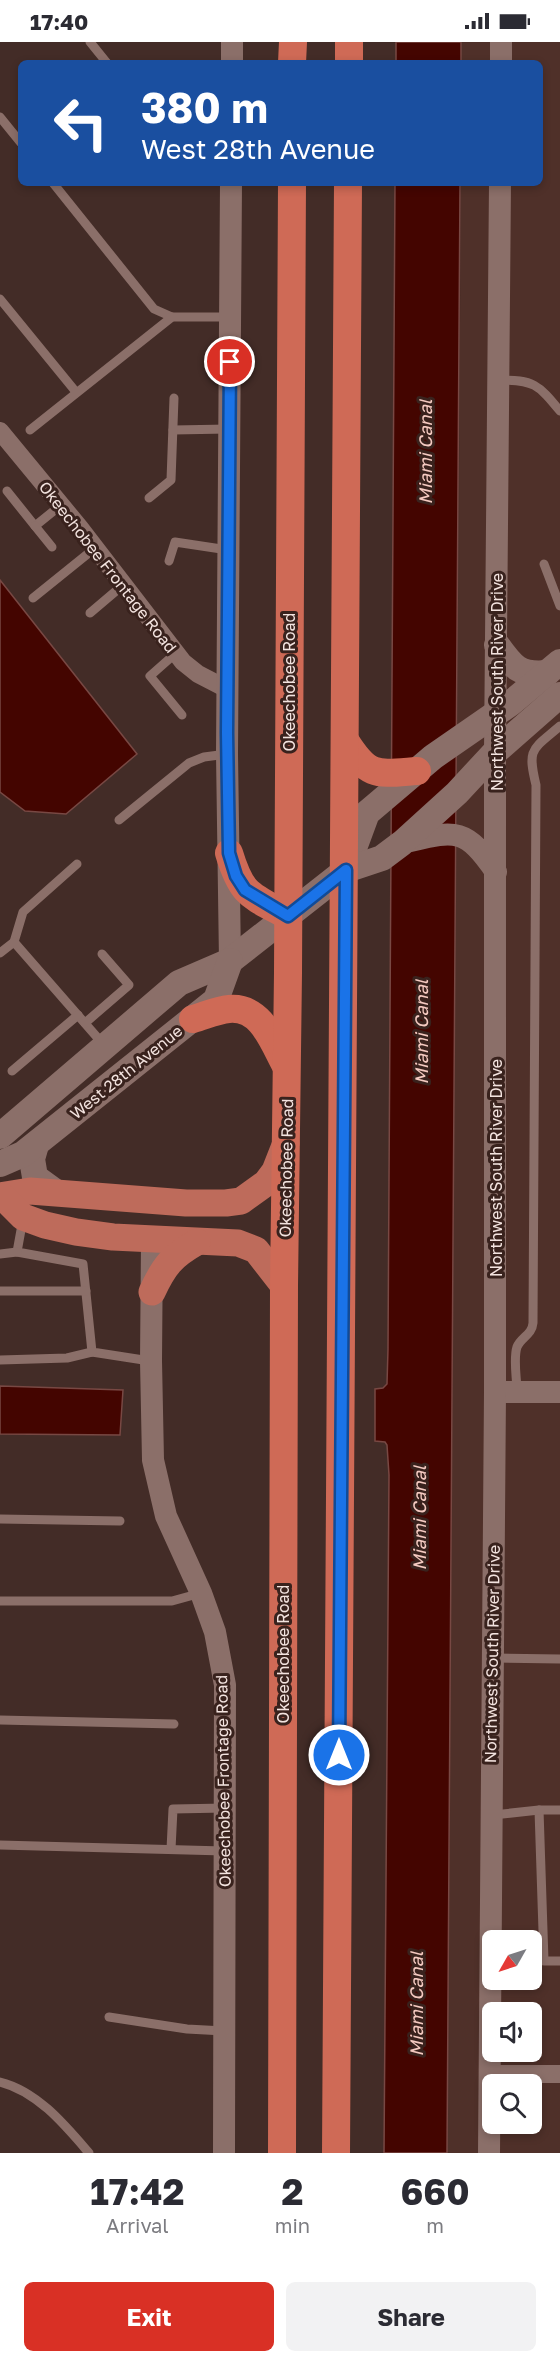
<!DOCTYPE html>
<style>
body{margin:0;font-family:"Golos Text",sans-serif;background:#f2f2f3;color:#2b2b33;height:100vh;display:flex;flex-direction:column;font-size:22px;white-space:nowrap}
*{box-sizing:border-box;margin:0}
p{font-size:20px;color:#7c7c81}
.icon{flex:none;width:33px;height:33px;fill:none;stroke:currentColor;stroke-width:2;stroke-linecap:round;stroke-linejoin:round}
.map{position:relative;height:2111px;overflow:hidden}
.sheet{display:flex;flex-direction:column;background:#fff;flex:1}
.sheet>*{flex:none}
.banner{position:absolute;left:18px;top:18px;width:525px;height:126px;border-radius:9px;box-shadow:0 3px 9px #0003;background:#1a4fa0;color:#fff;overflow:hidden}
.needle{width:39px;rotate:231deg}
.tools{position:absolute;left:482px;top:1888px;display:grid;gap:12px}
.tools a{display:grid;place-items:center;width:60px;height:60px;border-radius:9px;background:#fff;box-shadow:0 3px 9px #0003;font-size:30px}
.pin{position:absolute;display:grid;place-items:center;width:51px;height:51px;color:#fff;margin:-26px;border:3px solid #fff;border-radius:50%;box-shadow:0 2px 6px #0007}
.me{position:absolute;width:66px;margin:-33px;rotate:0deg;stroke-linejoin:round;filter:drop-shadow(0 0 4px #0008)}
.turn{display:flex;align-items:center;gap:21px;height:126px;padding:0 24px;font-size:27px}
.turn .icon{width:78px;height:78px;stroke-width:2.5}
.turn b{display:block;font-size:42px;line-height:51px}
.eta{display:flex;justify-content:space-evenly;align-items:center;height:102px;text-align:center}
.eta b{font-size:36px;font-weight:700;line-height:42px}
.cta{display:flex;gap:12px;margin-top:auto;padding:12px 24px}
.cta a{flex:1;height:69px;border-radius:9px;background:#d93025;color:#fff;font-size:24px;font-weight:700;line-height:69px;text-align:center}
.cta a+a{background:#f2f2f3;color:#2b2b33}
.status{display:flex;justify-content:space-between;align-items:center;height:42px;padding:0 30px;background:#fff;direction:ltr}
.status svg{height:16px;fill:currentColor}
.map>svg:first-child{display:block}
.built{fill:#4f3029;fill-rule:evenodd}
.water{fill:#440500;stroke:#784843;stroke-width:1.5}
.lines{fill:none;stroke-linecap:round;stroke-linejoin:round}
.service{stroke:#8b6f69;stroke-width:9}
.minor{stroke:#8b6f69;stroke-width:18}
.tertiary{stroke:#8b6f69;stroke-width:22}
.secondary{stroke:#8b6f69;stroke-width:26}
.primary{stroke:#be6b5b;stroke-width:27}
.trunk{stroke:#cf6a56;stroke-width:28}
.route-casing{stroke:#114b97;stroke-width:15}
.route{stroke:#1a73e8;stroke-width:10}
.labels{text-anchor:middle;stroke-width:6;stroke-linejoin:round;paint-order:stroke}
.street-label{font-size:16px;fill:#f3e3df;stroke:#39221d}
.water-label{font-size:18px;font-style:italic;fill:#f5cac1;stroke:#39221d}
</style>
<div class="status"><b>17:40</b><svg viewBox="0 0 49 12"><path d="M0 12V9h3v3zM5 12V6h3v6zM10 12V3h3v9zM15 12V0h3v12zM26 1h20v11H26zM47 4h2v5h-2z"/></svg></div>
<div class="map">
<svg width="560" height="2111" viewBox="0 0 560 2111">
<rect width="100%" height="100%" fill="#432c27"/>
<path class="built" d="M462 0H560V2111H447L461 141H540V21H462ZM492 1899H531V1938H492ZM492 1971H531V2010H492ZM492 2043H531V2082H492Z"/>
<g class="water">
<rect x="396" y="0" width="65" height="21"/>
<path d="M395 141H460L447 2111H384L389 1433 387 1403 385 1400 375 1399V1347L383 1346 387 1342 388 1307Z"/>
<path d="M0 538 137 712 66 772 25 769 0 750Z"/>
<path d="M0 1344 123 1348 120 1393 0 1392Z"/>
</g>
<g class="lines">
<g class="service">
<path d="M90 0 107 21"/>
<path d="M0 75 21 101"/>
<path d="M53 141 154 267 172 275"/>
<path d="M0 257 76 350"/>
<path d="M498 338C534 338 538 342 560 369"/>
<path d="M30 388 172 275H230"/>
<path d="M173 388 228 387"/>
<path d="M7 449 35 484 61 463"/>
<path d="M149 456 171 438 174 356"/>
<path d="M35 484 52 505"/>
<path d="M169 519 175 500 228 508"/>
<path d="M544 522 560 564"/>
<path d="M33 556 95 506"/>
<path d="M90 571 123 543"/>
<path d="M176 611 150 634 182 673"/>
<path d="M119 778 189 721 204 715 227 712"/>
<path d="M14 900 23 870 77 822"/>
<path d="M0 911 14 900 103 1002"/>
<path d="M85 981 129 943 102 912"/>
<path d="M12 1029 78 973"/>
<path d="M23 1177 17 1210 83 1222 92 1310 150 1319"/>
<path d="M0 1212 17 1210"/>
<path d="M0 1249H86"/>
<path d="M0 1318 67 1316 92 1310"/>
<path d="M517 1350C517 1337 513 1317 517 1305 521 1295 532 1293 533 1281L536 743C527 706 532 708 560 684"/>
<path d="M0 1477 120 1479"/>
<path d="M0 1559H172L201 1551"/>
<path d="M494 1616 560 1617"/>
<path d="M0 1678 174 1682"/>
<path d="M539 1768 544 1919H560"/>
<path d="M493 1773 539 1768H560"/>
<path d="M0 1803 224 1809"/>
<path d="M171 1807 173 1767 225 1766"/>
<path d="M109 1975 187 1987 224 1989"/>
<path d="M0 2040C37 2049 65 2083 89 2111"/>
</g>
<g class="minor">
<path d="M0 389 80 486 183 620 198 632 227 647"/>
<path d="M489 2032H560"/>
</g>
<g class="tertiary">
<path d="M232 21V0"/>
<path d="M501 21V0"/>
<path d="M402 801C454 789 464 783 496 830"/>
<path d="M230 919 227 712 231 141"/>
<path d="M152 1198 151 1319 153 1418 166 1474 201 1551 215 1590 225 1643 224 2111"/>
<path d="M495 1350H560"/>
<path d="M489 2111 495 1350V710L500 141"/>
</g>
<g class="secondary">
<path d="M497 603C512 624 519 634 547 631"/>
<path d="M346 828 367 771 433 715 511 661 560 620"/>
<path d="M0 1094 179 941 230 919 346 828 382 816 402 801 457 751 495 710 560 653"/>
<path d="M36 1103 32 1117 35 1135 57 1151"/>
<path d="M0 1122 23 1112 216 958 230 919"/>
</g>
<g class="primary">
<path d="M0 1154 30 1149 186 1161H226L241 1159 266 1141 275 1129 286 1101"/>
<path d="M3 1155 23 1175 45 1183 76 1190 113 1195 238 1201 256 1208 284 1244"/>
<path d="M152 1250C164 1224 172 1214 197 1200"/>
</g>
<g class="trunk">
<path d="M292 21 293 0"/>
<path d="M349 21V0"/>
<path d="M346 700C369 736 377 732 417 729"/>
<path d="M229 811C242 854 250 853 288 874"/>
<path d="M193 977C204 974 217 968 229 967 262 964 273 1001 286 1024"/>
<path d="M282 2111 284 1244 288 931 292 141"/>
<path d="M336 2111 348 141"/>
</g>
</g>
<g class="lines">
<defs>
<path id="route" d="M230 320 227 691 229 811 236 834 245 848 288 874 346 828 339 1713"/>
</defs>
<use href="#route" class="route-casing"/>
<use href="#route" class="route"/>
</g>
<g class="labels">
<g class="street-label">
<text transform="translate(108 525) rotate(52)" y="6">Okeechobee Frontage Road</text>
<text transform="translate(289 640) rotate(-90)" y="6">Okeechobee Road</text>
<text transform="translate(497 640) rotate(-90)" y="6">Northwest South River Drive</text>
<text transform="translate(126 1030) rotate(-39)" y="6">West 28th Avenue</text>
<text transform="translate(286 1126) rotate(-89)" y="6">Okeechobee Road</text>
<text transform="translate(496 1126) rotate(-90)" y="6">Northwest South River Drive</text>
<text transform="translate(283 1612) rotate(-90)" y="6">Okeechobee Road</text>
<text transform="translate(492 1612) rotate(-89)" y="6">Northwest South River Drive</text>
<text transform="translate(223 1739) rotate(-91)" y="6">Okeechobee Frontage Road</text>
</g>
<g class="water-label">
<text transform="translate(426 410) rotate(-90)" y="6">Miami Canal</text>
<text transform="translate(422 990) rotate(-90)" y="6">Miami Canal</text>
<text transform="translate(420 1476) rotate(-90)" y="6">Miami Canal</text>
<text transform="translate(417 1962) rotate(-90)" y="6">Miami Canal</text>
</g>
</g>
</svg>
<div class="tools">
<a><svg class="needle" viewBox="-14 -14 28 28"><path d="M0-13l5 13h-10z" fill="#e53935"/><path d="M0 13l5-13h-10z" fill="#7c7c81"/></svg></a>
<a><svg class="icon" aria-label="sound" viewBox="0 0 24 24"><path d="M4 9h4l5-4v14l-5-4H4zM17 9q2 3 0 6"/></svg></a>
<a><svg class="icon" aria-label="search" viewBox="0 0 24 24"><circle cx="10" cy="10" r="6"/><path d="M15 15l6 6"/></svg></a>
</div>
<div class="pin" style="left:230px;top:320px;background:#d93025"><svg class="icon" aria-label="arrive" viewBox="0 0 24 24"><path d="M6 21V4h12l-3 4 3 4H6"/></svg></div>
<svg class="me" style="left:339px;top:1713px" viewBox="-20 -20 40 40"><circle r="17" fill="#1a73e8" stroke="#fff" stroke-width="3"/><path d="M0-11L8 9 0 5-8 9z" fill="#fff"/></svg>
<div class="banner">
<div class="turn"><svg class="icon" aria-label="left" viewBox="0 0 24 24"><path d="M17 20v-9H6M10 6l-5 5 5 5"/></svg><div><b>380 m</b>West 28th Avenue</div></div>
</div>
</div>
<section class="sheet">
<div class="eta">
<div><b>17:42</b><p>Arrival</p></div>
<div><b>2</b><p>min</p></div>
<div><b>660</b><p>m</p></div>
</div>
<div class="cta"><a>Exit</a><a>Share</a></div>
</section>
